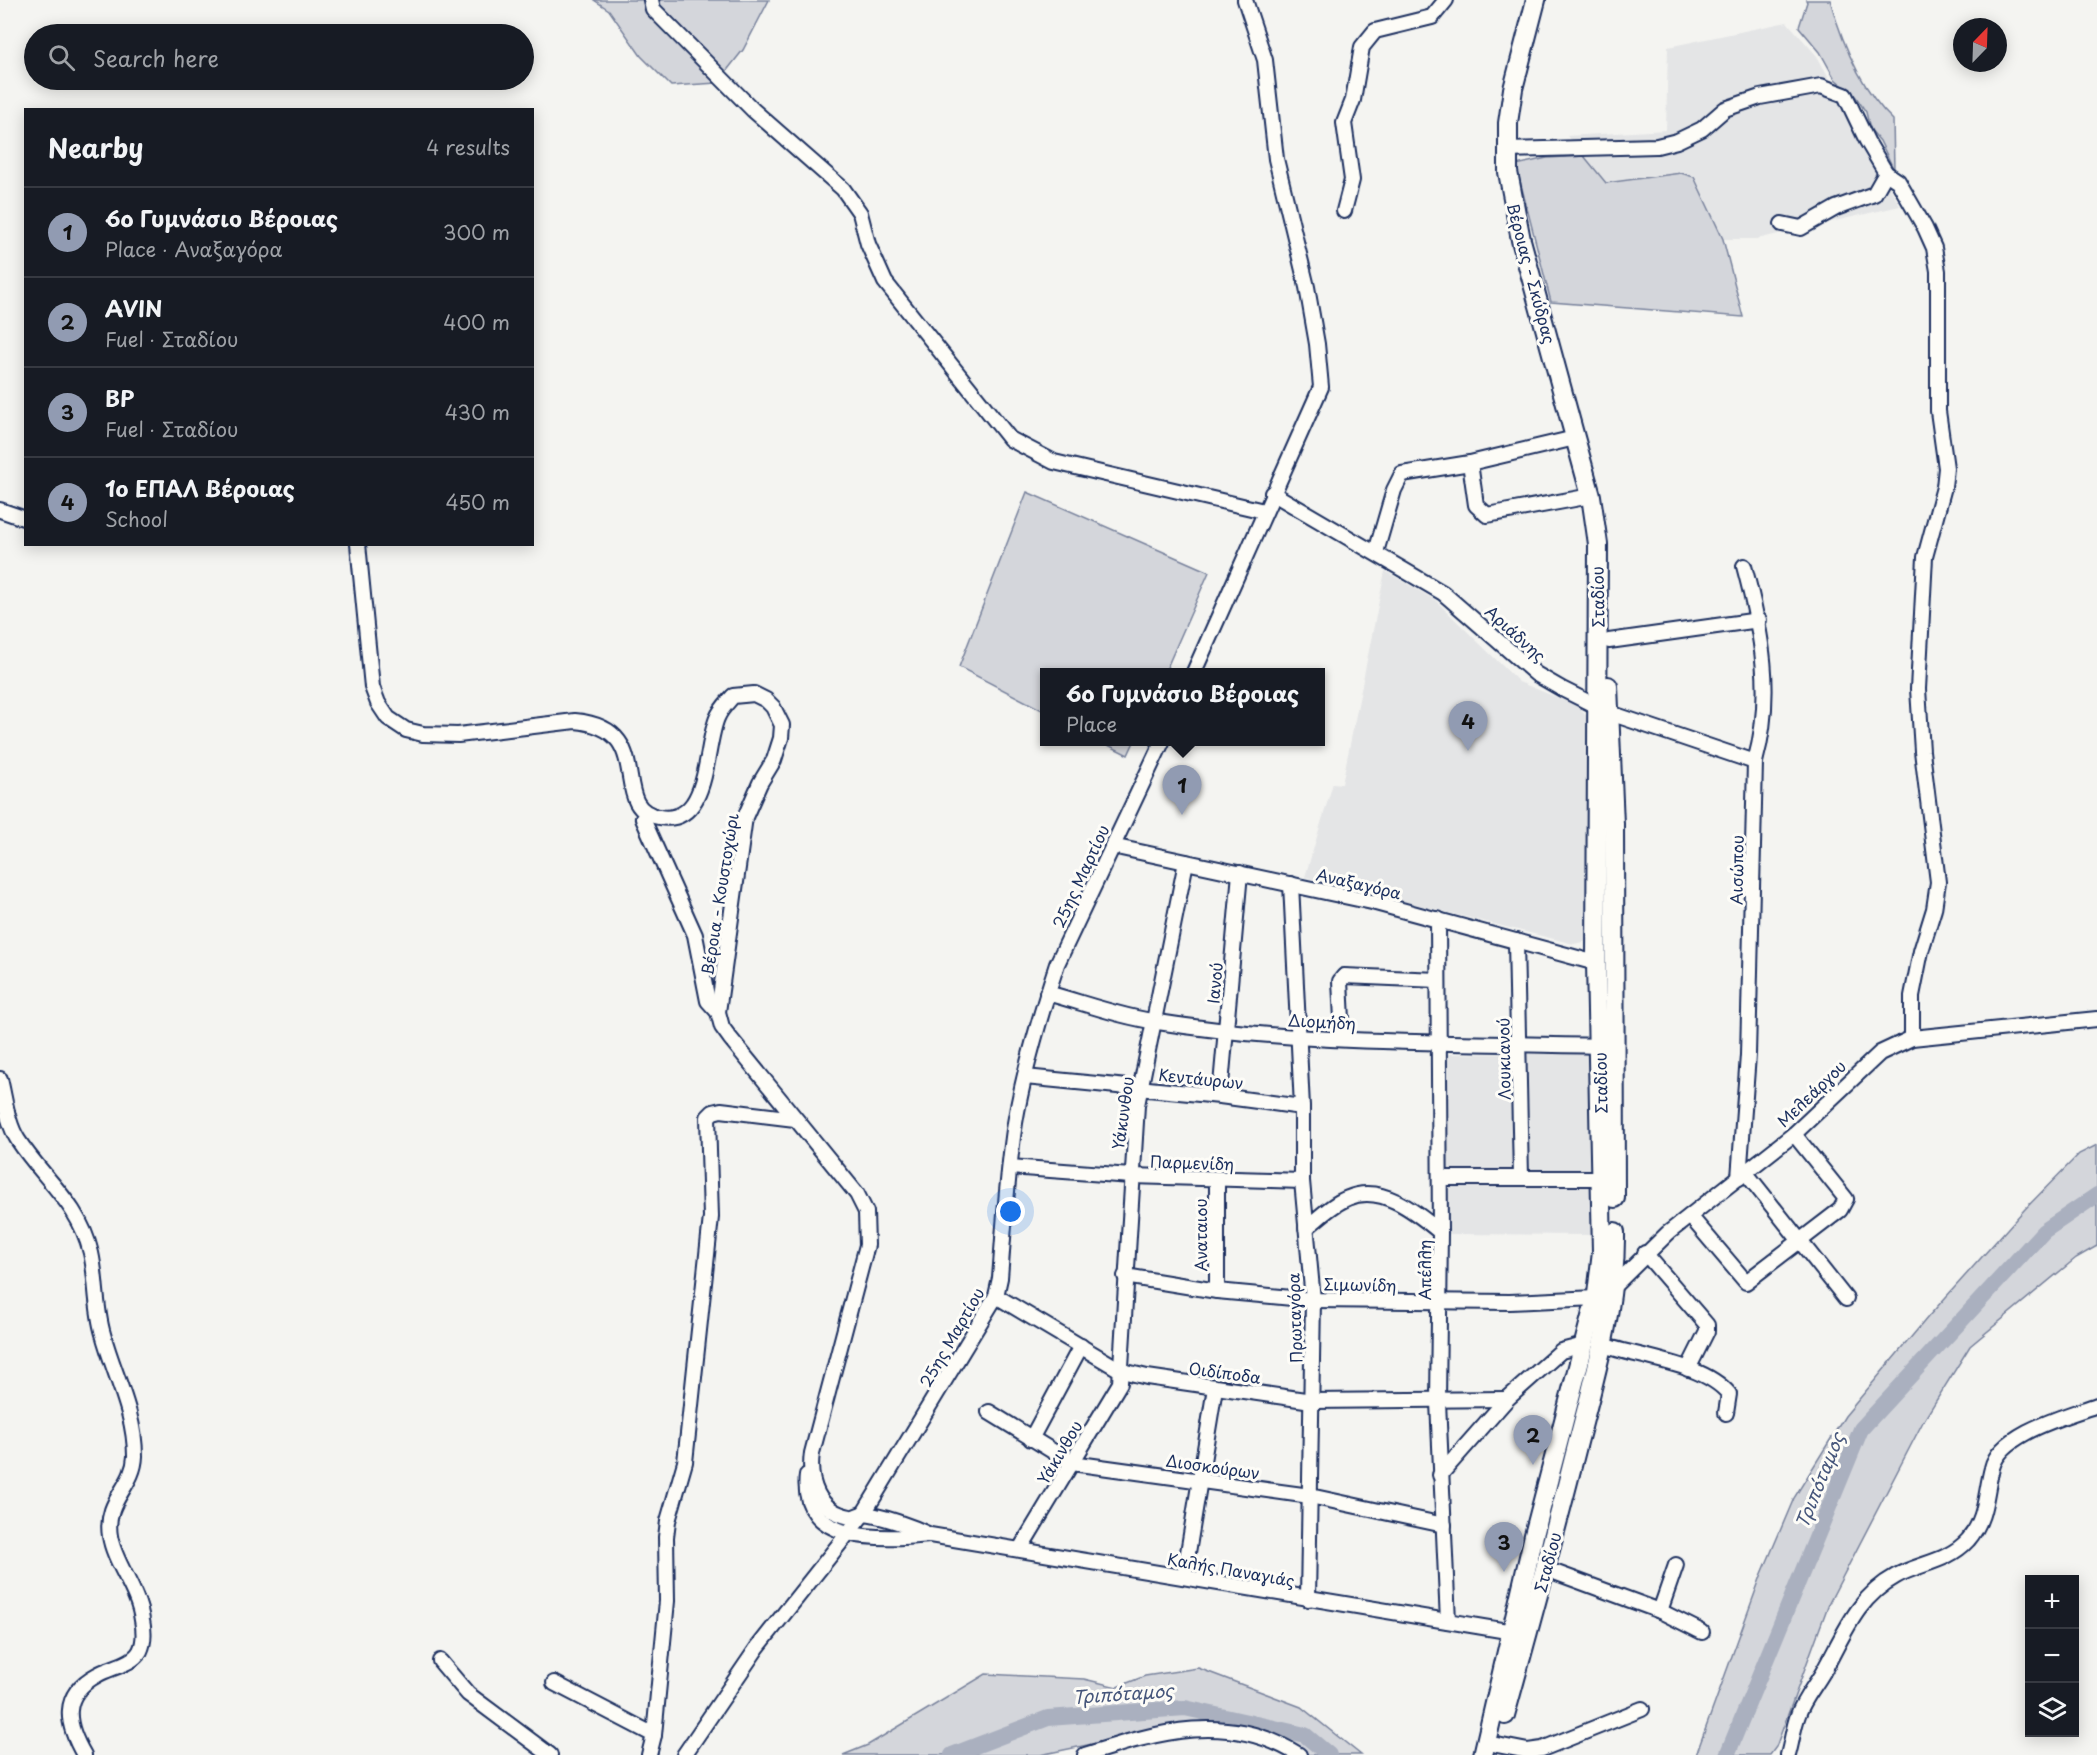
<!DOCTYPE html>
<html lang="en">
<head>
<meta charset="utf-8">
<style>
	body { margin:0; font-family:"Playpen Sans",sans-serif; background:#20242c; color:#f1f3f6 }
	.controls { position:absolute; right:18px; bottom:18px; display:grid; overflow:hidden; border-radius:0px; box-shadow:0 3px 15px #0003 }
	.controls button { width:54px; height:54px; display:grid; place-items:center; padding:0; border:0; border-bottom:2px solid #363941; background:#171b24; color:#f1f3f6; font:30px sans-serif }
	.compass { position:absolute; left:1953px; top:18px; width:54px; height:54px; border-radius:50%; background:#171b24; box-shadow:0 3px 15px #0003; rotate:23deg }
	.you { position:absolute; left:1011px; top:1212px; width:21px; height:21px; margin:-15px; border:4px solid #fff; border-radius:50%; background:#1a73e8; box-shadow:0 0 0 9px #1a73e833 }
	.badge { display:grid; place-items:center; width:39px; height:39px; border-radius:50%; background:#919bb2; color:#111; font-size:20px; font-weight:700 }
	.pin { position:absolute; translate:-50% -50px; filter:drop-shadow(0 2px 3px #0008) }
	.pin::after { content:''; position:absolute; top:32px; width:21px; height:18px; background:inherit; clip-path:polygon(0 0,100% 0,50% 100%) }
	.popup { position:absolute; left:1040px; top:668px; width:285px; height:78px; box-sizing:border-box; display:grid; place-content:center; border-radius:0px; background:#171b24; filter:drop-shadow(0 2px 4px #0005); font-size:20px; white-space:nowrap; color:#9ea1a6 }
	.popup b { font-size:22px; color:#f1f3f6 }
	.popup::after { content:''; position:absolute; left:50%; top:100%; margin-left:-12px; border:12px solid transparent; border-top-color:#171b24 }
	.list { margin:0; padding:0; list-style:none }
	h2 { display:flex; justify-content:space-between; align-items:center; height:78px; margin:0; padding:0 24px; font-size:26px }
	h2 small { font-size:20px; font-weight:400; color:#9ea1a6 }
	.list li { display:grid; grid-template-columns:39px 1fr auto; gap:18px; align-items:center; box-sizing:border-box; height:90px; padding:0 24px; border-top:2px solid #363941 }
	.list b { display:block; font-size:22px; white-space:nowrap }
	.list p { margin:0; font-size:20px; white-space:nowrap; color:#9ea1a6 }
	.list em { font-size:20px; font-style:normal; color:#9ea1a6 }
	.icon { flex:none; width:33px; height:33px; fill:none; stroke:currentColor; stroke-width:2; stroke-linecap:round; stroke-linejoin:round }
	.map { position:relative; flex:none; width:2097px; height:1755px; overflow:hidden }
	.search { position:absolute; background:#171b24; box-shadow:0 3px 15px #0003; left:24px; top:24px; width:510px; height:66px; display:flex; align-items:center; gap:15px; box-sizing:border-box; padding:0 21px; border-radius:33px; color:#9ea1a6; font-size:22px }
	.panel { position:absolute; background:#171b24; box-shadow:0 3px 15px #0003; left:24px; top:108px; width:510px; height:438px; border-radius:0px }
	.map>svg:first-child { display:block }
	.built { fill:#e4e5e6 }
	.green { fill:#d4d6db; stroke:#78829c; stroke-width:1.5 }
	.lines { fill:none; stroke-linecap:round; stroke-linejoin:round }
	.river { stroke:#aab0bf; stroke-width:16 }
	.minor-casing { stroke:#1b2f5e; stroke-width:18 }
	.major-casing { stroke:#1b2f5e; stroke-width:22 }
	.minor { stroke:#fdfcf7; stroke-width:14 }
	.major { stroke:#fdfcf7; stroke-width:18 }
	.labels { text-anchor:middle; dominant-baseline:central; stroke-width:6; stroke-linejoin:round; paint-order:stroke }
	.street-label { font-size:16px; fill:#1b2f5e; stroke:#fdfcf7 }
	.water-label { font-size:18px; font-style:italic; fill:#46567b; stroke:#fdfcf7 }
</style>
</head>
<body>
<div class="map">
<svg width="2097" height="1755" viewBox="0 0 2097 1755">
	<rect width="100%" height="100%" fill="#f4f4f1"/>
	<filter id="ink" filterUnits="userSpaceOnUse"><feTurbulence type="fractalNoise" baseFrequency=".0167" numOctaves="2"/><feDisplacementMap in="SourceGraphic" scale="12" xChannelSelector="R" yChannelSelector="G"/><feConvolveMatrix kernelMatrix="1 2 1 2 8 2 1 2 1" color-interpolation-filters="sRGB"/></filter>
	<g filter="url(#ink)">
		<g class="built">
			<polygon points="1787,22 1817,56 1900,206 1757,239 1723,239 1694,177 1681,173 1606,183 1567,136 1666,130 1668,47"/>
			<polygon points="1385,571 1435,600 1519,682 1578,706 1588,718 1587,941 1574,944 1305,877 1333,783 1342,784"/>
			<polygon points="1446,1054 1591,1054 1592,1235 1446,1234"/>
		</g>
		<g class="green">
			<polygon points="594,0 769,0 743,50 717,83 671,86 641,56 609,10"/>
			<path d="M1806 0H1830C1842 42 1861 90 1893 120L1894 170 1880 141 1870 129 1866 112 1856 97 1835 79 1820 52 1799 27 1807 2Z"/>
			<polygon points="1584,156 1606,183 1681,173 1694,177 1723,239 1743,317 1551,302 1516,165 1547,158"/>
			<polygon points="1027,492 1209,572 1165,672 1044,672 1044,711 959,667"/>
			<polygon points="1102,742 1134,742 1128,755"/>
			<polygon points="2097,1145 2097,1246 2076,1258 1970,1346 1924,1420 1829,1603 1776,1747 1770,1755 1696,1755 1761,1576 1794,1498 1845,1416 1928,1317 2025,1209 2079,1154"/>
			<polygon points="1198,1668 1301,1707 1361,1755 1297,1755 1263,1737 1182,1725 1040,1755 843,1755 868,1745 986,1674 1084,1679 1117,1687 1145,1676"/>
		</g>
		<g class="lines">
			<g class="river">
				<polyline points="952,1755 1048,1718 1185,1708 1305,1735 1329,1755"/>
				<polyline points="1727,1755 1861,1429 2044,1231 2097,1195"/>
			</g>
			<defs>
				<g id="minor">
					<polyline points="651,0 653,9 753,110 843,189 860,213 868,244 885,282 1010,439 1054,462 1264,511"/>
					<polyline points="1507,150 1657,146 1677,141 1702,129 1725,109 1760,97 1821,86 1845,95 1867,141 1886,173 1898,181 1925,228 1934,248 1938,271 1938,411 1946,468 1944,487 1925,557 1918,689 1922,751 1938,882 1934,909 1921,951 1912,996 1912,1038"/>
					<polyline points="1344,211 1352,180 1344,123 1353,100 1362,47 1375,31 1432,17 1446,0"/>
					<polyline points="1782,224 1801,228 1836,208 1874,194 1886,173"/>
					<polyline points="1470,463 1476,505 1487,515 1591,496"/>
					<polyline points="1272,493 1443,593 1536,674 1562,689 1610,713 1755,762"/>
					<polyline points="0,510 26,519"/>
					<path d="M358 544 372 687 378 703 388 718 406 730 423 734 458 735 575 721C659 729 606 808 659 817 710 826 704 749 717 718 720 710 727 703 733 696L754 694 766 700 773 707 782 725 781 738 774 760 760 783 745 817 718 1012 722 1027 730 1038 857 1194 866 1212 867 1245 812 1453C808 1482 818 1511 850 1517 855 1518 858 1514 863 1514 881 1515 913 1527 930 1535L1519 1633"/>
					<polyline points="1376,552 1394,490 1402,474 1470,463 1575,438"/>
					<polyline points="1609,641 1759,620"/>
					<polyline points="1194,672 1321,387 1317,344 1307,287 1276,159 1265,60 1245,0"/>
					<polyline points="649,814 643,819 695,935 708,1001 718,1012"/>
					<polyline points="1112,846 1372,902 1596,963"/>
					<polyline points="1291,884 1302,1107 1302,1181 1313,1300 1308,1599"/>
					<polyline points="1438,919 1440,1232 1438,1402 1448,1621"/>
					<polyline points="1516,941 1521,1177"/>
					<path d="M1047 993C1084 1003 1121 1017 1158 1022 1303 1045 1452 1042 1599 1046"/>
					<polyline points="1343,1039 1340,981 1344,976 1438,980"/>
					<polyline points="1025,1077 1220,1096 1302,1107"/>
					<path d="M0 1079C5 1099 7 1123 18 1140 44 1180 79 1203 91 1253 97 1279 95 1307 103 1334 114 1375 135 1412 135 1456 134 1487 104 1500 110 1536 114 1563 138 1589 142 1620 144 1630 145 1641 140 1651 132 1665 110 1667 97 1675 60 1695 66 1724 84 1755"/>
					<polyline points="1220,1096 1240,873"/>
					<polyline points="1010,1167 1131,1176 1302,1181"/>
					<polyline points="1746,1173 1846,1299"/>
					<polyline points="1440,1178 1602,1178"/>
					<path d="M1739 1178 1748 1055 1755 762C1774 694 1762 633 1744 566"/>
					<polyline points="1217,1180 1217,1291"/>
					<polyline points="1690,1216 1746,1282 1840,1210 1846,1199 1794,1134"/>
					<path d="M1306 1228C1319 1218 1332 1204 1348 1198 1381 1183 1417 1213 1440 1232"/>
					<polyline points="1645,1253 1707,1325 1707,1331 1688,1369"/>
					<polyline points="1125,1276 1217,1291 1313,1300 1510,1302 1596,1298 1613,1287 1668,1233 1794,1134 1880,1053 1912,1038 2097,1019"/>
					<polyline points="996,1296 1122,1371 1147,1377 1312,1401 1507,1399"/>
					<path d="M1603 1345C1639 1358 1704 1363 1729 1394L1726 1413"/>
					<polyline points="989,1412 1072,1463 1310,1496 1444,1525"/>
					<polyline points="1031,1439 1081,1346"/>
					<path d="M807 1475C799 1544 882 1540 929 1535"/>
					<polyline points="1440,1475 1507,1399 1561,1351 1584,1345"/>
					<polyline points="1020,1549 1120,1383 1137,1105 1186,862"/>
					<polyline points="1546,1569 1660,1611 1702,1632"/>
					<polyline points="1184,1577 1215,1388"/>
					<polyline points="1660,1611 1676,1565"/>
					<polyline points="440,1661 468,1694 550,1755"/>
					<polyline points="554,1683 654,1735"/>
					<polyline points="1497,1745 1528,1751 1542,1749 1642,1709"/>
					<polyline points="649,1755 654,1735 667,1601 666,1537 668,1521 685,1462 711,1217 708,1117 713,1112 721,1110 795,1119"/>
					<path d="M684 1755 757 1648 864 1513 996 1296 1000 1278C1004 1227 1007 1175 1015 1123 1024 1069 1040 1016 1057 964L1162 742"/>
					<path d="M1085 1755C1157 1732 1229 1710 1299 1755"/>
					<path d="M1788 1755C1792 1742 1793 1728 1798 1715 1803 1700 1815 1686 1823 1672 1844 1635 1856 1598 1896 1576 1920 1563 1948 1562 1968 1540 1987 1518 1985 1494 1992 1468 2000 1433 2067 1416 2097 1405"/>
				</g>
				<g id="major">
					<polyline points="1608,686 1614,824 1615,1198"/>
					<path d="M1505 1715C1530 1625 1555 1534 1578 1442 1596 1373 1616 1304 1615 1232"/>
					<polyline points="1483,1755 1534,1535 1597,1294 1602,1252 1596,963 1598,544 1591,496 1521,240 1508,172 1508,123 1513,89 1536,0"/>
				</g>
			</defs>
			<use href="#minor" class="minor-casing"/>
			<use href="#major" class="major-casing"/>
			<use href="#minor" class="minor"/>
			<use href="#major" class="major"/>
		</g>
	</g>
	<g class="labels">
		<g class="street-label">
			<text transform="translate(1532 273) rotate(75)">Βέροιας - Σκύδρας</text>
			<text transform="translate(1597 597) rotate(-91)">Σταδίου</text>
			<text transform="translate(1516 633) rotate(42)">Αριάδνης</text>
			<text transform="translate(1736 870) rotate(-89)">Αισώπου</text>
			<text transform="translate(1080 876) rotate(-65)">25ης Μαρτίου</text>
			<text transform="translate(1359 883) rotate(13)">Αναξαγόρα</text>
			<text transform="translate(719 894) rotate(-81)">Βέροια - Κουστοχώρι</text>
			<text transform="translate(1214 983) rotate(-85)">Ιανού</text>
			<text transform="translate(1322 1021) rotate(3)">Διομήδη</text>
			<text transform="translate(1503 1059) rotate(-91)">Λουκιανού</text>
			<text transform="translate(1201 1078) rotate(6)">Κεντάυρων</text>
			<text transform="translate(1600 1083) rotate(-91)">Σταδίου</text>
			<text transform="translate(1811 1093) rotate(-44)">Μελεάργου</text>
			<text transform="translate(1122 1113) rotate(-82)">Υάκυνθου</text>
			<text transform="translate(1192 1162) rotate(2)">Παρμενίδη</text>
			<text transform="translate(1200 1235) rotate(-90)">Αναταιου</text>
			<text transform="translate(1424 1270) rotate(-90)">Απέλλη</text>
			<text transform="translate(1360 1284) rotate(1)">Σιμωνίδη</text>
			<text transform="translate(1294 1318) rotate(-92)">Πρωταγόρα</text>
			<text transform="translate(951 1337) rotate(-60)">25ης Μαρτίου</text>
			<text transform="translate(1225 1372) rotate(8)">Οιδίποδα</text>
			<text transform="translate(1059 1452) rotate(-59)">Υάκινθου</text>
			<text transform="translate(1213 1466) rotate(8)">Διοσκούρων</text>
			<text transform="translate(1547 1562) rotate(-75)">Σταδίου</text>
			<text transform="translate(1231 1569) rotate(10)">Καλής Παναγιάς</text>
		</g>
		<g class="water-label">
			<text transform="translate(1819 1480) rotate(-68)">Τριπόταμος</text>
			<text transform="translate(1123 1693) rotate(-4)">Τριπόταμος</text>
		</g>
	</g>
</svg>
<div class="controls">
<button>+</button>
<button>−</button>
<button><svg class="icon" aria-label="layers" viewBox="0 0 24 24"><path d="M12 4l9 5-9 5-9-5zM3 14l9 5 9-5"/></svg></button>
</div>
<svg class="compass" viewBox="-18 -18 36 36"><path d="M0-13l5 13h-10z" fill="#e53935"/><path d="M0 13l5-13h-10z" fill="#9ea1a6"/></svg>
<div class="you"></div>
<div class="pin badge" style="left:1182px;top:815px">1</div>
<div class="popup"><b>6ο Γυμνάσιο Βέροιας</b>Place</div>
<div class="pin badge" style="left:1533px;top:1465px">2</div>
<div class="pin badge" style="left:1504px;top:1572px">3</div>
<div class="pin badge" style="left:1468px;top:751px">4</div>
<div class="search"><svg class="icon" aria-label="search" viewBox="0 0 24 24"><circle cx="10" cy="10" r="6"/><path d="M15 15l6 6"/></svg>Search here</div>
<section class="panel">
<h2>Nearby<small>4 results</small></h2>
<ul class="list">
<li><span class="badge">1</span><div><b>6ο Γυμνάσιο Βέροιας</b><p>Place · Αναξαγόρα</p></div><em>300 m</em></li>
<li><span class="badge">2</span><div><b>AVIN</b><p>Fuel · Σταδίου</p></div><em>400 m</em></li>
<li><span class="badge">3</span><div><b>BP</b><p>Fuel · Σταδίου</p></div><em>430 m</em></li>
<li><span class="badge">4</span><div><b>1ο ΕΠΑΛ Βέροιας</b><p>School</p></div><em>450 m</em></li>
</ul>
</section>
</div>
</body>
</html>
